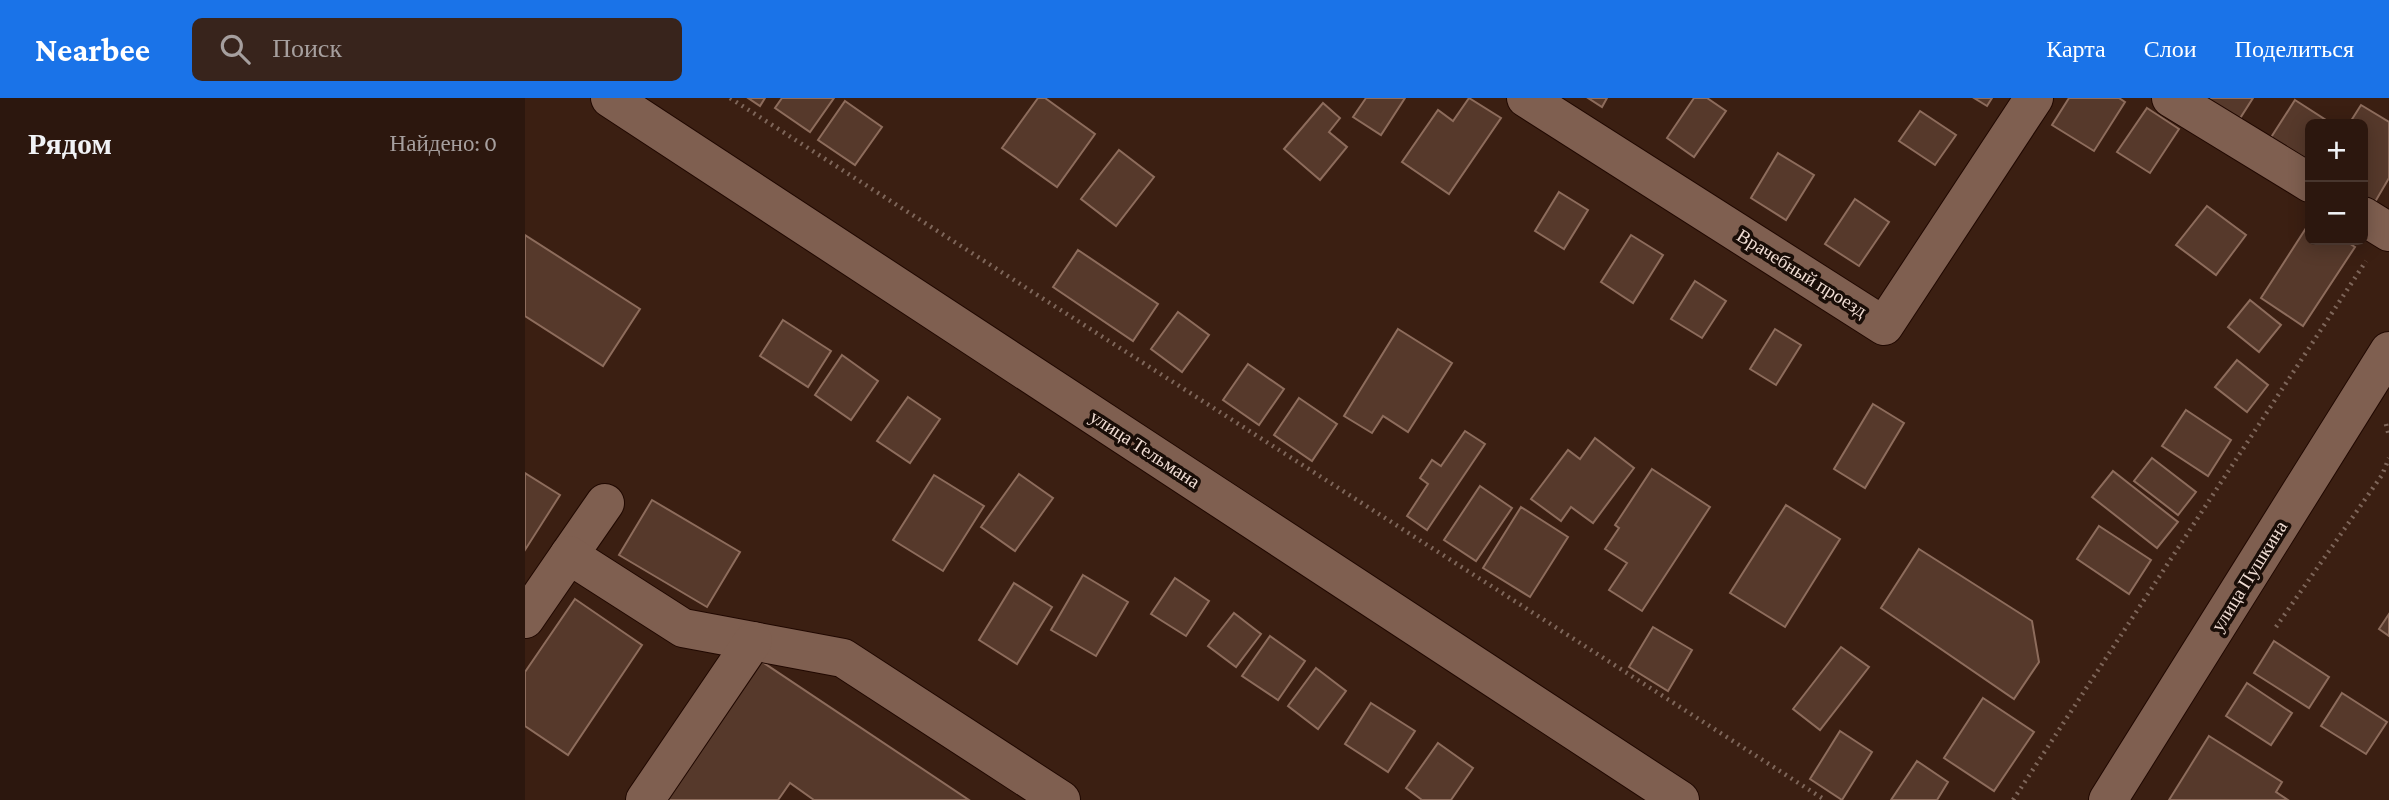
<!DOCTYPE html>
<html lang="ru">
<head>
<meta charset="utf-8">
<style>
	body { margin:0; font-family:"Crimson Pro",serif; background:#38241c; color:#f1f3f6 }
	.controls { position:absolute; right:21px; top:21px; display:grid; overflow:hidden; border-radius:10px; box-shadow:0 4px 18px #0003 }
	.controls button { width:63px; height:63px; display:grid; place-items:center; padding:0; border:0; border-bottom:2px solid #48362e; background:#2c170e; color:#f1f3f6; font:35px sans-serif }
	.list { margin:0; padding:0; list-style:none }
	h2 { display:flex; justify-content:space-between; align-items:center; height:91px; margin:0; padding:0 28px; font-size:30px }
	h2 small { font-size:23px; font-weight:400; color:#a69f9e }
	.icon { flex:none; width:38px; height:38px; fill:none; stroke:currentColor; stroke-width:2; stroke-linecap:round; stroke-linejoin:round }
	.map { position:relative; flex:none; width:1864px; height:702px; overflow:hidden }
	header { display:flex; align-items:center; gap:42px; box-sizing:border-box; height:98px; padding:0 35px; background:#1a73e8; color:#fff }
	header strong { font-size:33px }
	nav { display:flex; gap:38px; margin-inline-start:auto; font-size:24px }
	.search { width:490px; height:63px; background:#38241c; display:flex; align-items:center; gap:18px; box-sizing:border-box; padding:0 24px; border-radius:10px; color:#a69f9e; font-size:26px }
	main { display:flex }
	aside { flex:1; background:#2c170e }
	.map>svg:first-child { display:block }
	.building { fill:#56392b; stroke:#8d6c5c; stroke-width:2 }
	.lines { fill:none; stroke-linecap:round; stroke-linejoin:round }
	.minor-casing { stroke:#200800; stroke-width:40 }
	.path { stroke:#7e665a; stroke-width:4.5; stroke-dasharray:2 5; stroke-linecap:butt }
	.minor { stroke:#7f5f50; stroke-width:38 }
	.labels { text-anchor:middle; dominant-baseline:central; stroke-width:7; stroke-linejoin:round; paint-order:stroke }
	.street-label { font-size:19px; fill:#f0ddd4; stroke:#190d07 }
</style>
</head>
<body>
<header>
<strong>Nearbee</strong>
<div class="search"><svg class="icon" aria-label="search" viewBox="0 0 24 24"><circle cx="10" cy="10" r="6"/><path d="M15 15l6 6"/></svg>Поиск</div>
<nav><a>Карта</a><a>Слои</a><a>Поделиться</a></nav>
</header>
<main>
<aside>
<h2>Рядом<small>Найдено: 0</small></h2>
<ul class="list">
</ul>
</aside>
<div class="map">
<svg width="1864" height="702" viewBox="0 0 1864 702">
	<rect width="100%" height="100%" fill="#3b1f12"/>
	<g class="building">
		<polygon points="223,0 240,0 235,8"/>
		<polygon points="257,0 309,0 285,34 250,10"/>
		<polygon points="513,0 520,0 570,36 532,89 477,50"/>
		<polygon points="841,0 880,0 856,37 828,19"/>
		<polygon points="944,0 976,20 924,96 877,64 913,12 928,23"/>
		<polygon points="1063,0 1082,0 1077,9"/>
		<polygon points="1169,0 1182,0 1201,13 1169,59 1142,40"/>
		<polygon points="1449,0 1467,0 1462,8"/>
		<polygon points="1544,0 1594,0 1600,4 1569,53 1527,27"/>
		<polygon points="1674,0 1728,0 1712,25"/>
		<polygon points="1770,2 1804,24 1802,26 1785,26 1785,53 1779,63 1745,41"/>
		<polygon points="320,3 357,29 330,67 293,42"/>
		<polygon points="798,5 815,20 804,34 822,49 795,82 759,51"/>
		<polygon points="1836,7 1864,24 1864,80 1850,104 1838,97 1838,26 1824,26"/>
		<polygon points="1622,10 1654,31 1625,75 1592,54"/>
		<polygon points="1395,13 1431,37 1410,67 1374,43"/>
		<polygon points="594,52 629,79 591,128 556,101"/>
		<polygon points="1253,55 1289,77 1261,122 1226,100"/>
		<polygon points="1034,94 1063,112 1039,151 1010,133"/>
		<polygon points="1330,101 1364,124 1334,168 1300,146"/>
		<polygon points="1682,108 1721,137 1691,177 1651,147"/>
		<polygon points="1785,124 1785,142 1819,142 1830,149 1778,228 1736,200"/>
		<polygon points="0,137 115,211 78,268 0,218"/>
		<polygon points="1106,137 1138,157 1108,205 1076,184"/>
		<polygon points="553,152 633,206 608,243 528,189"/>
		<polygon points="1170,183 1201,203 1177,240 1146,221"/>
		<polygon points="1725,202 1756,227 1734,254 1703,229"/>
		<polygon points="653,214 684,237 657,274 626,251"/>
		<polygon points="258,222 306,253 283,289 235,258"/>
		<polygon points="873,231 927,265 883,334 858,318 847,335 819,318"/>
		<polygon points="1250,231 1276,247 1251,287 1225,271"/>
		<polygon points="317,257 353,283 326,322 290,297"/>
		<polygon points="1712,262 1743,287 1722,314 1690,289"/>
		<polygon points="723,266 759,291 734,327 698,302"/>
		<polygon points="383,299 415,321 385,365 352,343"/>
		<polygon points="774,300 812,326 787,363 749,337"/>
		<polygon points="1348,306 1379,325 1340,390 1309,371"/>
		<polygon points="1661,312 1706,342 1683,378 1637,348"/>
		<polygon points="940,333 960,346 902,432 882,418 903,386 895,380 907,362 916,368"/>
		<polygon points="1070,340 1109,370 1068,425 1046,409 1036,423 1006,401 1043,352 1055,361"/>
		<polygon points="1627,360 1671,394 1653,417 1609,383"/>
		<polygon points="1127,371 1185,409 1117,513 1084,492 1102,465 1080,451 1094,430 1090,427"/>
		<polygon points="1588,373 1653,424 1632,450 1567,399"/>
		<polygon points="0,375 35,397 0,452"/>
		<polygon points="494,376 528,400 490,453 456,429"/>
		<polygon points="409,377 459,408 418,473 368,442"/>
		<polygon points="955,388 987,410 951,463 919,442"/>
		<polygon points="127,402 215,454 182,509 94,457"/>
		<polygon points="1261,407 1315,441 1260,529 1205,495"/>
		<polygon points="996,409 1043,439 1005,499 958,470"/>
		<polygon points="1574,428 1626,462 1604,496 1552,461"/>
		<polygon points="1394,451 1507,523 1514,564 1489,601 1356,510"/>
		<polygon points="558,477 603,504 571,558 526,532"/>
		<polygon points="650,480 684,503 661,538 626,516"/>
		<polygon points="489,485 527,509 492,566 454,542"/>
		<polygon points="50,501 117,547 43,657 0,628 0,574"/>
		<polygon points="709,515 736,536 711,569 683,548"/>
		<polygon points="1864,516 1864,538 1854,531"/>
		<polygon points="1128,529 1167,552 1143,593 1104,569"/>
		<polygon points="745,538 780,563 753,602 717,578"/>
		<polygon points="1749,543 1804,579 1784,610 1729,575"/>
		<polygon points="1316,549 1344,569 1295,632 1268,611"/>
		<polygon points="233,561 444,702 289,702 265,685 253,702 139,702"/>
		<polygon points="791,570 821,593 793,631 763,608"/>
		<polygon points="1722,585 1767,615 1746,647 1701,618"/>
		<polygon points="1817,595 1862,624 1841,656 1796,628"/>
		<polygon points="1458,600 1509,634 1469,693 1419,660"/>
		<polygon points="846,605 890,633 863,674 820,646"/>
		<polygon points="1315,633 1347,654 1317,702 1285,681"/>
		<polygon points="1684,638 1757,684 1751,694 1763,702 1644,702"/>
		<polygon points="913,645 948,670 926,702 897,702 881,690"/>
		<polygon points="1392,663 1423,684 1412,702 1366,702"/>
	</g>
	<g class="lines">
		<defs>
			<g id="minor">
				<polyline points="85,0 1155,702"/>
				<polyline points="1001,0 1359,228 1509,0"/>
				<polyline points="1646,0 1785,85"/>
				<polyline points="1838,118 1864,134"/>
				<polyline points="44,457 80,405"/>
				<polyline points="0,521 44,457 158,530 318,560 536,702"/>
				<polyline points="120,702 228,543"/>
				<polyline points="1583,702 1864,253"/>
			</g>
		</defs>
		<use href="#minor" class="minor-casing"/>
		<g class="path">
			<polyline points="205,0 1300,702"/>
			<polyline points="1861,326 1864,338"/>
			<polyline points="1751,529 1857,377 1864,360"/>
			<polyline points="1488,702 1841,163"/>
		</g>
		<use href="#minor" class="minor"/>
	</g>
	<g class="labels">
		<g class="street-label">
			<text transform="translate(1277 175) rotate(32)">Врачебный проезд</text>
			<text transform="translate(620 351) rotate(33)">улица Тельмана</text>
			<text transform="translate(1724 478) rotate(-58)">улица Пушкина</text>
		</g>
	</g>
</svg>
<div class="controls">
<button>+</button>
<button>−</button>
</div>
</div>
</main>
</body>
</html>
